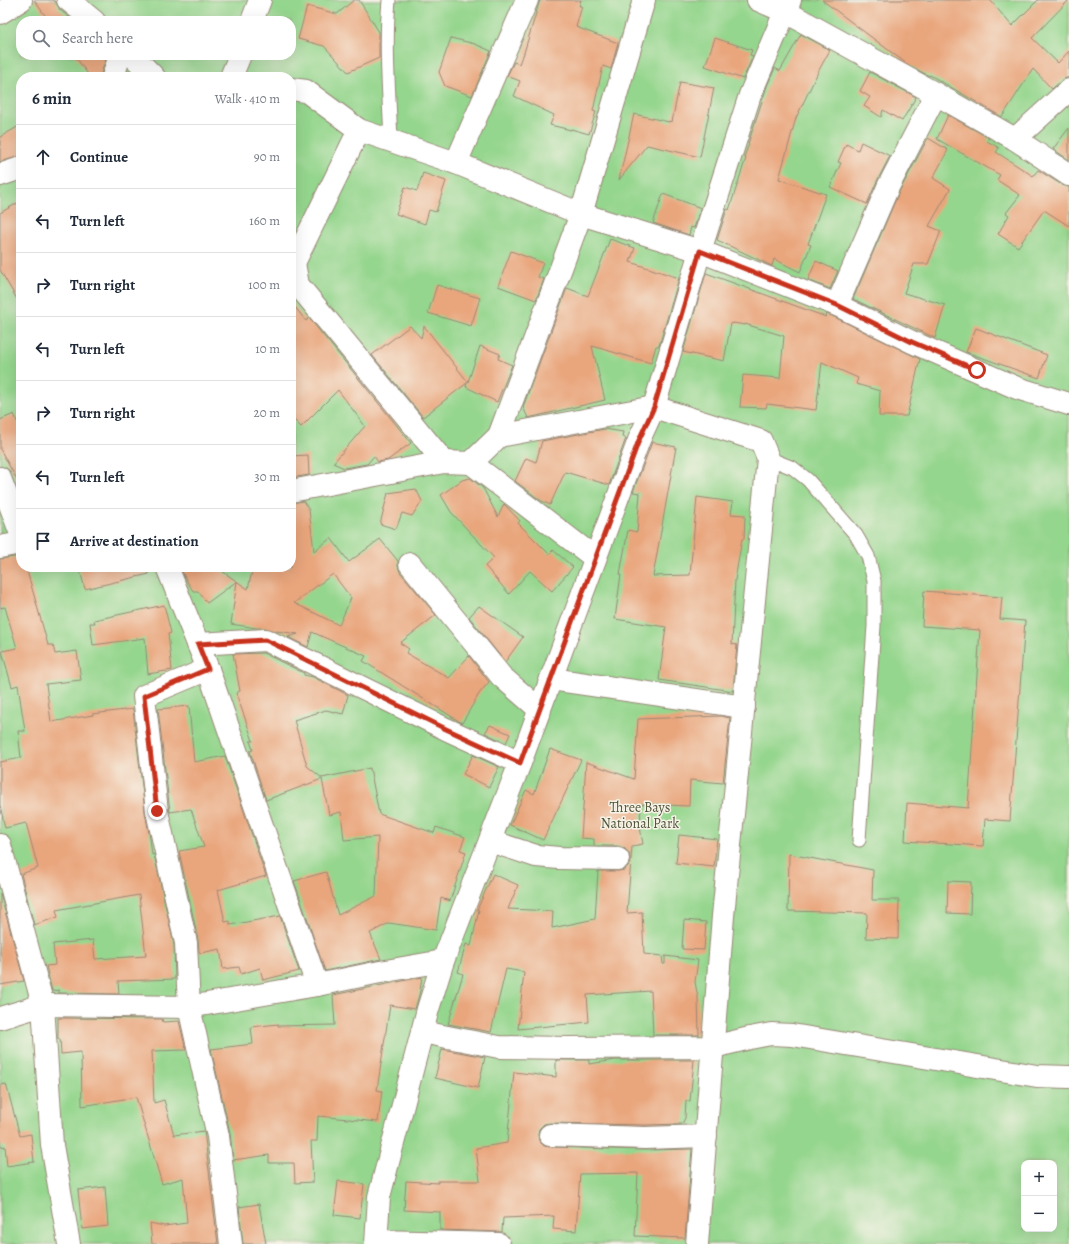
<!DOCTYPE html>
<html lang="en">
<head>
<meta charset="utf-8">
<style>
	body { margin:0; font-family:Alegreya,serif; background:#f6f6f7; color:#1f2937 }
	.controls { position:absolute; right:12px; bottom:12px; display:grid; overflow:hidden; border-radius:8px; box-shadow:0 4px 16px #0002 }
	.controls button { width:36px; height:36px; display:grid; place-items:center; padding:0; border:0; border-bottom:1px solid #e0e1e3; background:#fff; color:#1f2937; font:20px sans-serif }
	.stop { position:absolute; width:12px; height:12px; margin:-9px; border:3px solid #c8321e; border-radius:50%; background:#fff }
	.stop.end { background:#c8321e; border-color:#fff; box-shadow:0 1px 4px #0008 }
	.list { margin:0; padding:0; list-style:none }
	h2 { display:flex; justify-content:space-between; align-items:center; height:52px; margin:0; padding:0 16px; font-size:17px }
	h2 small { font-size:13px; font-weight:400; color:#747a83 }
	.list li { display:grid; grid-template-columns:26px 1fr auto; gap:12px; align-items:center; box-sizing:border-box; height:64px; padding:0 16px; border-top:1px solid #e0e1e3 }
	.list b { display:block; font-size:15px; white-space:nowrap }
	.list em { font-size:13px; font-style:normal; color:#747a83 }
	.icon { flex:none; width:22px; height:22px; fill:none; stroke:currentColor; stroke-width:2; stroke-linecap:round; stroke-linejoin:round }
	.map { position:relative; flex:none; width:1069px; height:1244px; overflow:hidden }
	.search { position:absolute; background:#fff; box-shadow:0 4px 16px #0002; left:16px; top:16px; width:280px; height:44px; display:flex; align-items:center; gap:10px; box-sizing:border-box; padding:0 14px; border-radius:16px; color:#747a83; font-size:15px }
	.panel { position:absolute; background:#fff; box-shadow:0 4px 16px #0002; left:16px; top:72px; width:280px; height:500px; border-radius:16px }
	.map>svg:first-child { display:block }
	.green { fill:#94d68d; stroke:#688056; fill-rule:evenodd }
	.building { fill:#e9a57c; fill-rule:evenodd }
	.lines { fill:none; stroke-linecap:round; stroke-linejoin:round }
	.lane-casing { stroke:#988876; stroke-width:15 }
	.street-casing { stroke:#988876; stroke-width:24 }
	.lane { stroke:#fff; stroke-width:13 }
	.street { stroke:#fff; stroke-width:22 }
	.route { stroke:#c8321e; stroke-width:5 }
	.labels { text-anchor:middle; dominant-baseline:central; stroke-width:3; stroke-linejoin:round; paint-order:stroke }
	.park-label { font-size:14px; fill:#51553a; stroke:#f7f3e8 }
</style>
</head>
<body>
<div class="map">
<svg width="1069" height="1244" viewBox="0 0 1069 1244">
	<rect width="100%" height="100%" fill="#f7f3e8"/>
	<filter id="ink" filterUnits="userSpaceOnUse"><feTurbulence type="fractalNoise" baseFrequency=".025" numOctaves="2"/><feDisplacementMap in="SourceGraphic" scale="8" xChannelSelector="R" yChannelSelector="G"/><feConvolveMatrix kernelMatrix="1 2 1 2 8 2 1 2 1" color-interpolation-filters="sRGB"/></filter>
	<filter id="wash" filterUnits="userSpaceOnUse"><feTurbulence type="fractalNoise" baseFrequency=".012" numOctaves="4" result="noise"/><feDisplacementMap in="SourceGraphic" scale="16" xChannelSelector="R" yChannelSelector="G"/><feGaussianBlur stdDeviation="0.9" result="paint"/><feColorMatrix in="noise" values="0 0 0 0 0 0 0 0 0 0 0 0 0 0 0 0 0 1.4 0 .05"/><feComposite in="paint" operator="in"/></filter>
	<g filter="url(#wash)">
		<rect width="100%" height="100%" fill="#f5e5cf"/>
		<path class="green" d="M0 0H1069V1244H0ZM21 21H291V55H21ZM21 77H291V567H21ZM1024 1163H1054V1229H1024Z"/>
		<g id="blocks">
			<g class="building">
				<polygon points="34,0 53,0 56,2 60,10 74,21 49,21"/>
				<polygon points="354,0 359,0 379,32 379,58 348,72 324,46 298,39 307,6 337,14"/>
				<polygon points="540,0 581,0 579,6 582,6 576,27 618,43 611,69 603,66 593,111 596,112 589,134 571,129 571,130 550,125 554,115 514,96 520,81 507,76 514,62 519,64 522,56 523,56"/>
				<polygon points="822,0 990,0 1012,26 1038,0 1069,0 1032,38 1058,63 1069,51 1069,78 1066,78 1061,81 1052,89 1033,69 1002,117 930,75 929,76 907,64"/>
				<polygon points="801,34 830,50 819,70 796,118 779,179 826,194 808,244 811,245 800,272 774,259 772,266 717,240 727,209 729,210 746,158 744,157 749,144 748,144 767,86 775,68 780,71"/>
				<polygon points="451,38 475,44 491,51 472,96 445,86 439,72"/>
				<polygon points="715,38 752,50 750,55 753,56 743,79 705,66"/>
				<polygon points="74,55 102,55 106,59 101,74 97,77 90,77"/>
				<polygon points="870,72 916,97 902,121 883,110 881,117 864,106 870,97 860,91"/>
				<polygon points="680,82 714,88 700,157 647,145 619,180 634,114 669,122 669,121 672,122"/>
				<polygon points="948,115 989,138 987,141 999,148 996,152 1033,176 1038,170 1062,185 1069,187 1069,226 1044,210 1018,247 998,234 1009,215 1006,213 1020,195 997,180 1000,175 937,139"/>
				<polygon points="21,125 21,156 0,162 0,137"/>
				<polygon points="1069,128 1069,160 1053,149"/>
				<polygon points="928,138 948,150 933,178 950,189 929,226 941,231 928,264 914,264 904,293 945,305 935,338 853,299 899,192"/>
				<polygon points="861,142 890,156 877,181 867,204 830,187 841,163 838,162 846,144 858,150"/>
				<polygon points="423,173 446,181 436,212 429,210 425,224 396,214 405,187 417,191"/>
				<polygon points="663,194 701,208 694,228 691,227 689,235 653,223"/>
				<polygon points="21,201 21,306 0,270 0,213"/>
				<polygon points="610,239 635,248 630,262 679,278 659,346 656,346 651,363 592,346 605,400 528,418 523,407 567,288 588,296"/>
				<polygon points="511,251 543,263 538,277 544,279 536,300 498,286"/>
				<polygon points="816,261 838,271 830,289 808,280"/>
				<polygon points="706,273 826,317 827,314 832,316 920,359 907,416 879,416 880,391 856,384 858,378 822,362 816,410 767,404 766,408 740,407 743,375 780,378 784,336 745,324 745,325 733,323 733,324 731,323 724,361 683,352"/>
				<polygon points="437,285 480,298 471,326 428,313"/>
				<polygon points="291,302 306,321 309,318 411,443 388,460 378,462 374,456 367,464 344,468 333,463 365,426 338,390 301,427 291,417"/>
				<polygon points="410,326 421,338 424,326 468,382 480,346 500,354 498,359 512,365 497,402 466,387 467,383 423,417 372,355"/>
				<polygon points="976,328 1047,355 1039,378 966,352"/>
				<polygon points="14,414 21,430 21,487 0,449 0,420"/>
				<polygon points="605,429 623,432 622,437 626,438 609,485 565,472 550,505 540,500 515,481 526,458 536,462 542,441"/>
				<polygon points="652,442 676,447 653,576 690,575 697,497 733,502 731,514 745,515 744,539 742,539 735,580 732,644 737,645 733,691 659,680 666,627 615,619 621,574 620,574 628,530 637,532 640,493 633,492"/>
				<polygon points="308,455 309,475 291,478 291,456"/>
				<polygon points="470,478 483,488 498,517 504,504 520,521 518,523 549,554 553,550 573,567 552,591 530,571 509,594 485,566 494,558 451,512 441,495 462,480"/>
				<polygon points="416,489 422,501 412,516 402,513 396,529 380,524 388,493"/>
				<path d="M303 501 309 510 314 551 331 538 349 562 380 539 398 561V566L400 572 436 615 400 643 409 649 406 653 449 678 469 656 489 682 479 694 462 723 363 661 366 656 312 632 308 647 288 637 298 634 276 631 265 628H256L231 624 237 581 207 603 198 591H193L185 578 180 567H216L248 589 253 567H291V503ZM333 574 351 598 339 625 294 603Z"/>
				<polygon points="21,556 21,567 26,567 48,645 53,645 55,654 77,651 81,680 46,684 51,722 93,715 92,714 133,709 145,812 150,839 152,855 154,854 174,945 175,979 118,981 119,994 59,993 59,990 52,991 46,966 55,965 53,944 93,940 95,959 146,956 139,895 56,910 58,917 34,925 21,874 38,868 26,823 5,828 0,805 0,762 21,758 18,731 25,731 18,685 12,687 2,651 17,648 5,607 0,608 0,559"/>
				<polygon points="79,567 149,567 149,574 85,589"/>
				<polygon points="924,591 1002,597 1000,619 1025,621 1010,821 985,819 983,846 905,841 907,803 968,808 980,630 922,626"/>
				<polygon points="164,605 171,633 168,634 172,670 148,674 145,638 93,645 90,623 95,623 94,620"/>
				<polygon points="479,606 523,637 505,662 469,617"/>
				<polygon points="263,653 304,673 304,675 313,677 348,695 343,714 326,710 294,720 307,766 322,778 370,768 379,814 434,833 436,827 465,837 460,850 466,852 450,901 441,898 436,930 389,923 370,933 381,959 325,971 294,881 326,872 338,915 376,896 378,837 344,840 341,812 329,815 322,779 266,800 250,751 253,750 250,741 253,741 236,693 240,691 233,654"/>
				<polygon points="189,706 194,762 225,756 266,876 218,890 225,922 230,921 230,925 280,916 299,971 263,980 260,968 241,974 239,967 223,969 220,949 201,953 199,952 198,940 179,851 204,847 191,809 170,812 158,709"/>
				<polygon points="721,716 730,718 723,783 690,780 689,806 641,804 640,827 643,844 632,846 627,913 642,912 644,954 662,956 663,964 665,964 665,956 698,960 695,982 698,998 699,1035 653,1035 651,991 587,995 589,1022 518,1029 524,972 506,969 491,1032 448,1024 463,974 458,972 466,944 471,946 479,910 477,910 493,874 518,885 508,909 553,911 552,928 595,919 598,871 618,871 624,870 629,865 630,860 629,853 624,848 618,846 594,846 594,839 581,838 586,762 634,779 638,719"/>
				<polygon points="490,725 510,734 506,743 485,733"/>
				<polygon points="550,749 581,760 543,840 510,825 526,790 534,794"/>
				<polygon points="473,755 499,767 489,787 463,774"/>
				<polygon points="679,835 717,839 714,867 676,863"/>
				<polygon points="789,854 873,870 872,900 899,900 898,939 866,938 867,913 788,911"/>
				<polygon points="948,881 971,882 970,914 947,913"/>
				<polygon points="0,893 24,981 0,985"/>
				<polygon points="684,920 706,922 704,950 682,949"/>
				<polygon points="422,977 420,991 415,1009 390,1005 377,1090 382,1091 378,1122 318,1116 317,1141 311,1141 313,1182 295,1183 294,1163 269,1163 269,1155 233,1160 230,1133 211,1049 253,1044 251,1027 278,1024 278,1026 335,1025 333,995"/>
				<polygon points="58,1018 162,1019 163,1022 179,1021 186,1050 152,1051 154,1103 164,1100 174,1135 204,1131 218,1244 152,1244 150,1223 164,1226 187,1223 183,1178 162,1184 136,1097 82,1106 81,1052 61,1054 60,1039 58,1039"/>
				<polygon points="442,1049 485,1057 478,1088 435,1078"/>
				<polygon points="556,1060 589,1060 589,1064 615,1060 694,1060 690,1101 686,1101 685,1118 682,1124 645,1125 550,1123 544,1124 539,1129 538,1134 539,1141 544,1146 550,1147 645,1150 692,1149 685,1238 635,1236 638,1173 580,1174 576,1231 553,1229 554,1216 503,1218 502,1232 440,1230 440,1212 404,1210 406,1181 438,1183 438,1181 480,1181 476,1148 507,1143 514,1072 556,1077"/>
				<polygon points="6,1084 20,1136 31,1134 34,1162 7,1166 5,1146 0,1147 0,1085"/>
				<polygon points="338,1181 364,1184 360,1218 334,1215"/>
				<polygon points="105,1187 108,1226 82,1229 78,1190"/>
				<polygon points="259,1204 266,1244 243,1244 239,1207"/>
			</g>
		</g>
	</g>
	<g filter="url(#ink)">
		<use href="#blocks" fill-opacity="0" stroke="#988876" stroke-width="1"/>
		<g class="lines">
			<defs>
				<g id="lane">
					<path d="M389 0C385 46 389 94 391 140"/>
					<polyline points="768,458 793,468 808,480 856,535 868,556 874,581 874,626 859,840"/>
				</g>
				<g id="street">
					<polyline points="68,0 94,21"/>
					<polyline points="758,0 786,12 936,94 1015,139 1069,175"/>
					<polyline points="0,13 21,0"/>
					<polyline points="252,21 260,0"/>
					<polyline points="132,55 154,77"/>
					<polyline points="113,77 120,55"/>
					<polyline points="231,77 240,55"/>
					<polyline points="291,89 306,91 359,130"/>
					<polyline points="1015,139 1069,90"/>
					<polyline points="456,163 527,0"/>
					<polyline points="0,175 21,168"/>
					<polyline points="291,259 294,263 298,285 444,462"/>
					<polyline points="294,263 359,130 456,163 581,214 700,251 837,305 912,342 1017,388 1069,404"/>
					<polyline points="837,305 888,187 936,94"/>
					<polyline points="499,436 581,214 644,0"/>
					<polyline points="471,463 595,558"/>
					<polyline points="0,478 21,534"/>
					<polyline points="291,491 444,462 471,463 499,436 654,407 761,441 768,458 723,916 697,1244"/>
					<polyline points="0,547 21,543"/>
					<polyline points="410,564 501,676 540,710"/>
					<polyline points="167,567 208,669 317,985"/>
					<polyline points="198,644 265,640 270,642 446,729 520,763"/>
					<polyline points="208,669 144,696 157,811 186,943 189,1007 218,1136 231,1244"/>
					<polyline points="551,679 744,707"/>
					<polyline points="490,841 536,856 559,858 618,859"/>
					<polyline points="0,845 43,1005 52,1145 69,1244"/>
					<polyline points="0,1018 43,1005 189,1007 317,985 380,972 443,961"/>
					<polyline points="422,1032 499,1047 569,1048 713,1047 750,1038 771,1034 792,1035 1037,1076 1069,1077"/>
					<polyline points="550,1135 645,1138 706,1136"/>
					<polyline points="377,1241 499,1244"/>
					<polyline points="376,1244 379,1197 428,1009 443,961 520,763 639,440 654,407 700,251 750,95 790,0"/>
				</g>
			</defs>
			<use href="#lane" class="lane-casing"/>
			<use href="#street" class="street-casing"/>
			<use href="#lane" class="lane"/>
			<use href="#street" class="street"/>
		</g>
	</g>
	<g class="lines" filter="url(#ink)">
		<polyline class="route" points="157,811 144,696 208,669 198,644 265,640 270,642 446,729 520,763 639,440 654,407 700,251 837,305 912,342 977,370"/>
	</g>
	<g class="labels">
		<g class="park-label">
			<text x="640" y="807">Three Bays<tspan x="640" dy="16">National Park</tspan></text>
		</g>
	</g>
</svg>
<div class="controls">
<button>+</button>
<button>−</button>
</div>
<div class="stop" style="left:977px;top:370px"></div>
<div class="stop end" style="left:157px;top:811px"></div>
<div class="search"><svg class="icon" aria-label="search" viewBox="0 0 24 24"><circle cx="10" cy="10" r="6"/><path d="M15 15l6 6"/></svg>Search here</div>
<section class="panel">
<h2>6 min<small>Walk · 410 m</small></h2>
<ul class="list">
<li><svg class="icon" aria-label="ahead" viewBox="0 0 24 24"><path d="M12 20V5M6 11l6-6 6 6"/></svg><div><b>Continue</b></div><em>90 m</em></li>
<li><svg class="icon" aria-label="left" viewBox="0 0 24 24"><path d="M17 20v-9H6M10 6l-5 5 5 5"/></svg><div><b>Turn left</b></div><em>160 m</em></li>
<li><svg class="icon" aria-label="right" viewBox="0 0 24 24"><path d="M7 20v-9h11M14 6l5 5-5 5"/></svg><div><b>Turn right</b></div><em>100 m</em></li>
<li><svg class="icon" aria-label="left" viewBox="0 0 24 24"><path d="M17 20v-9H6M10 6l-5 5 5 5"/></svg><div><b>Turn left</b></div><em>10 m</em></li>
<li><svg class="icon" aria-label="right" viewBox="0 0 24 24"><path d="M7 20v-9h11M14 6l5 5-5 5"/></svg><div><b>Turn right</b></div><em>20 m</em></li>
<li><svg class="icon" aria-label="left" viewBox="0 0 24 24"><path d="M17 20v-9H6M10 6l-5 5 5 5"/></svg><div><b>Turn left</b></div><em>30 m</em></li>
<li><svg class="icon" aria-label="arrive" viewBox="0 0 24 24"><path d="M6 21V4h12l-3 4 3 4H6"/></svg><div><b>Arrive at destination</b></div></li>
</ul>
</section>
</div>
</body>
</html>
